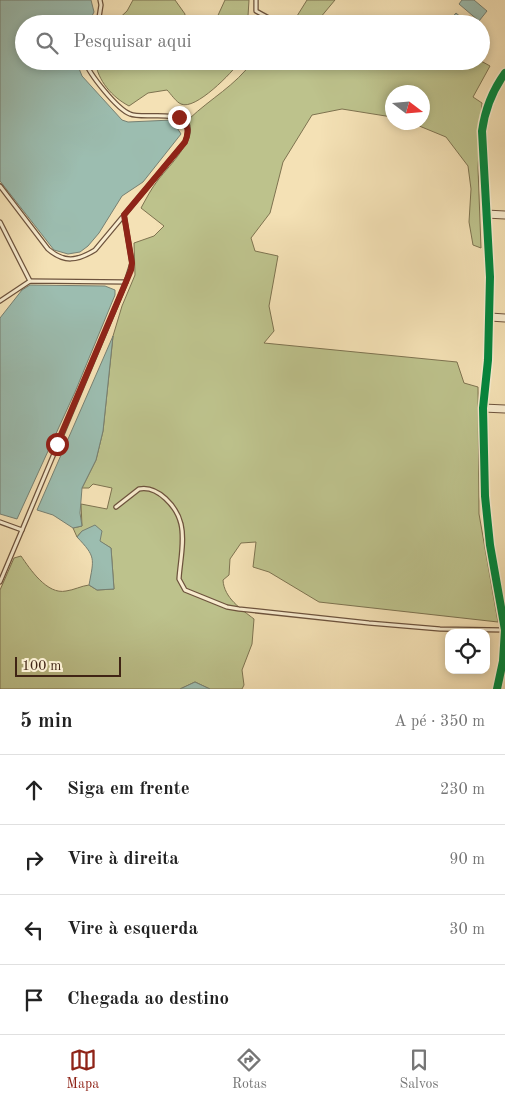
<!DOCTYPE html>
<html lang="pt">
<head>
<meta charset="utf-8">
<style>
	body { margin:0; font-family:"Old Standard TT",serif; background:#f2f2f2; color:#222 }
	.controls { position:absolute; right:15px; bottom:15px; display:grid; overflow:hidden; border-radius:10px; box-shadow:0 2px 8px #0003 }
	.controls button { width:45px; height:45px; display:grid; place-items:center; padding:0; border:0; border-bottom:1px solid #e0e0e0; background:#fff; color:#222; font:25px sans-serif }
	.compass { position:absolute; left:385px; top:85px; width:45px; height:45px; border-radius:50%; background:#fff; box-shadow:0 2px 8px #0003; rotate:106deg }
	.scale { position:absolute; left:15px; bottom:12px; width:106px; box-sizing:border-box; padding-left:5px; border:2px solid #402415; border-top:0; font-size:14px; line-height:18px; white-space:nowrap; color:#402415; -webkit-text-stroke:4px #f8eccf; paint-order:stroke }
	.stop { position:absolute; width:15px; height:15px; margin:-11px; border:4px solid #8f2418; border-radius:50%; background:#fff }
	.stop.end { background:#8f2418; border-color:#fff; box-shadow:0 1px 5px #0008 }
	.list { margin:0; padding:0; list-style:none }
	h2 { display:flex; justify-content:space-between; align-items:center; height:65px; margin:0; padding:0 20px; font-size:21px }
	h2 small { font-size:16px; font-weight:400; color:#767676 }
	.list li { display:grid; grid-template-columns:32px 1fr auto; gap:15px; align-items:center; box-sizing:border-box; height:70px; padding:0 20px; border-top:1px solid #e0e0e0 }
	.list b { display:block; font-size:19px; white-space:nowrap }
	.list em { font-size:16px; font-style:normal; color:#767676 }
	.icon { flex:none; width:28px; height:28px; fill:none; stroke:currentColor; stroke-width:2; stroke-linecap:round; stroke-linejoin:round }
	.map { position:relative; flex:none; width:505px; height:689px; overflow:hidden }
	.search { position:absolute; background:#fff; box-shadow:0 2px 8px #0003; left:15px; right:15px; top:15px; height:55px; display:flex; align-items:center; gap:12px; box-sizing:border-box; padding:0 18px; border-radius:28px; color:#767676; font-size:19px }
	.sheet { height:345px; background:#fff }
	nav { display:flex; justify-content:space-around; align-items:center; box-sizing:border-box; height:70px; border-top:1px solid #e0e0e0; background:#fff; font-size:14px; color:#767676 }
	nav a { display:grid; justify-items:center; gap:2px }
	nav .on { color:#8f2418 }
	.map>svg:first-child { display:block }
	.green { fill:#bdc28c; stroke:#7e7350 }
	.water { fill:#9cbdb0; stroke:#778072 }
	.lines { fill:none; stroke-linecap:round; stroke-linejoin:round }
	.service-casing { stroke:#6d533d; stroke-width:5.5 }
	.minor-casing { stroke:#6d533d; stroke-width:9 }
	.service { stroke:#f8eccf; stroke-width:3 }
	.minor { stroke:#f8eccf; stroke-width:7 }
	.cycleway-casing { stroke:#f8eccf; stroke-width:11 }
	.cycleway { stroke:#00873e; stroke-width:8 }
	.route { stroke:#8f2418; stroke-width:6 }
</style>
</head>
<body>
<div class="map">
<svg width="505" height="689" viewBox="0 0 505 689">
	<rect width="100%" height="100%" fill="#f4e1b5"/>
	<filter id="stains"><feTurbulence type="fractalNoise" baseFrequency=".004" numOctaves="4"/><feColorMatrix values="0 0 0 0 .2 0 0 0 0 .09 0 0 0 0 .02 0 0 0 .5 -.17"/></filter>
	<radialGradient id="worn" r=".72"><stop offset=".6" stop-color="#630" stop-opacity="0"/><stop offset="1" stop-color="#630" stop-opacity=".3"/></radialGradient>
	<g class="green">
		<polygon points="133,0 175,0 185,14 184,24 113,24 127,11"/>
		<polygon points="225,0 249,0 248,16 251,24 214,24"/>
		<polygon points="307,0 335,0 315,24 292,24"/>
		<path d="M95 61H240C233 72 195 111 181 104 176 102 171 94 167 90L148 93 129 106C112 97 98 81 95 61Z"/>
		<path d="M253 61H411L426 69 430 61H481L490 66 473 97 482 103 478 168 481 248 473 245 469 222 471 189 468 166 446 137 412 123 422 122V92H392V117L342 109 312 115 283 162 270 213 251 238 255 251 278 256 269 306 274 331 264 343 457 362 464 383 478 387 479 514 498 622 319 602 269 572 253 567 256 542 241 543 230 559 229 575 223 580C224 598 241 609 254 619L252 644 242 670 244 685 242 689H210L195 682 180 689H0V590L14 558 21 556C30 569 47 595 66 591 74 590 81 586 89 585L97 590 114 589 111 548 82 531 77 537 73 528 82 526 81 504 107 509 112 488 93 484 89 488H82L96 460 103 431 113 336 122 306 135 275 134 243 154 236 164 226 141 208C146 199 151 189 158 180 172 162 193 145 189 119 211 98 235 86 253 61Z"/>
	</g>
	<g class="water">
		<polygon points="0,0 91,0 94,12 88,24 24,24 24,61 76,61 82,76 122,120 128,122 172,120 181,134 143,182 122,196 99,233 88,246 80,252 68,254 54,250 0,181"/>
		<polygon points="462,0 474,0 487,11 479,21 459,4"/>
		<polygon points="456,13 469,24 448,22"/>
		<polygon points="30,285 105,286 115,290 115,295 75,392 17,519 0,514 0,318 22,290"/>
		<polygon points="113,336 103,431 96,460 82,488 80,513 82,526 73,528 53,515 37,510"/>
		<path d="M95 525 102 531 100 541 111 548 114 589 97 590 89 585C94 558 96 557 77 537L82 531Z"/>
		<polygon points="195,682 210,689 180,689"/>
	</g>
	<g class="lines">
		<defs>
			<g id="service">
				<polyline points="256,0 256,11 276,22"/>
				<polyline points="98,24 101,5 100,0"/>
				<path d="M0 186 48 249C64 263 77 261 95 250L185 142C202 103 146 121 130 114 117 109 89 74 85 61"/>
				<polyline points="124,215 132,263 126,282"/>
				<polyline points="0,222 30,281"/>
				<polyline points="0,301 30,281 126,282 22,530"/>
				<path d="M116 507 139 489C158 485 177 507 181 524 185 541 180 562 179 579L185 590 227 607 239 609 369 623 440 629 503 630"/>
				<polyline points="0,522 22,530 0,582"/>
			</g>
			<g id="minor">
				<polyline points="486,214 505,215"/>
				<polyline points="490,317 505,318"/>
				<polyline points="483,408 505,409"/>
				<path d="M497 689 503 661 505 630 490 545 485 496 483 408 488 360 490 277 482 131C485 109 492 91 505 73"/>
			</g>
		</defs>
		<use href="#service" class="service-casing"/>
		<use href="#minor" class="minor-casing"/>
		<use href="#service" class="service"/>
		<use href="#minor" class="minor"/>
		<defs>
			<path id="cycleway" d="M497 689 503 661 505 630 490 545 485 496 483 408 488 360 490 277 482 131C485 109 492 91 505 73"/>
		</defs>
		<use href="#cycleway" class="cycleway-casing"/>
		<use href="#cycleway" class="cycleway"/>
	</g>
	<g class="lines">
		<path class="route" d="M57 444 131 270 132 263 124 215 185 142C189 132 189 124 179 117"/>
	</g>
	<rect width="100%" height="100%" filter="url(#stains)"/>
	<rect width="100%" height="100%" fill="url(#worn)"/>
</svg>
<div class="controls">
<button><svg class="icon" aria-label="locate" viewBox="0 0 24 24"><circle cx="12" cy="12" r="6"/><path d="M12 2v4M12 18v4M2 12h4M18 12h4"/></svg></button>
</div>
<svg class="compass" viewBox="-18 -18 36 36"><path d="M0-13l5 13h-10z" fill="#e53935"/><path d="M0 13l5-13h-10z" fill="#767676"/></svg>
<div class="scale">100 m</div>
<div class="stop" style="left:57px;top:444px"></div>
<div class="stop end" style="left:179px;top:117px"></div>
<div class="search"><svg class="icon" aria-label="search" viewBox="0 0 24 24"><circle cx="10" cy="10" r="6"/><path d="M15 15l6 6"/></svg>Pesquisar aqui</div>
</div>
<section class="sheet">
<h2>5 min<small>A pé · 350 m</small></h2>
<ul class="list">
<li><svg class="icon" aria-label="ahead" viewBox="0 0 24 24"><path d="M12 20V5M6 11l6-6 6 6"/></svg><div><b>Siga em frente</b></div><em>230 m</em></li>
<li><svg class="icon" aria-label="right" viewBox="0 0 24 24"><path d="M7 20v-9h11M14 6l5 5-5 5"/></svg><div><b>Vire à direita</b></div><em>90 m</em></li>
<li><svg class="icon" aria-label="left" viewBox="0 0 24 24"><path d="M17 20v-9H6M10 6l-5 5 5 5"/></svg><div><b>Vire à esquerda</b></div><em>30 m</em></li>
<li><svg class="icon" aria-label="arrive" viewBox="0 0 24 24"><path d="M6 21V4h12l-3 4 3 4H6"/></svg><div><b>Chegada ao destino</b></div></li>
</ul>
</section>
<nav>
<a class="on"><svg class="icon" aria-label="map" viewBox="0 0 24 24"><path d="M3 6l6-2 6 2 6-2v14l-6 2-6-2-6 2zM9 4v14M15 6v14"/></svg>Mapa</a>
<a><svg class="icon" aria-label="directions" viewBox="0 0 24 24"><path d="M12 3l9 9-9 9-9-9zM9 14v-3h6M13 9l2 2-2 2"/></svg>Rotas</a>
<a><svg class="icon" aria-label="saved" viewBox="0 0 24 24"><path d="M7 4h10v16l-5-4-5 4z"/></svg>Salvos</a>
</nav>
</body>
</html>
